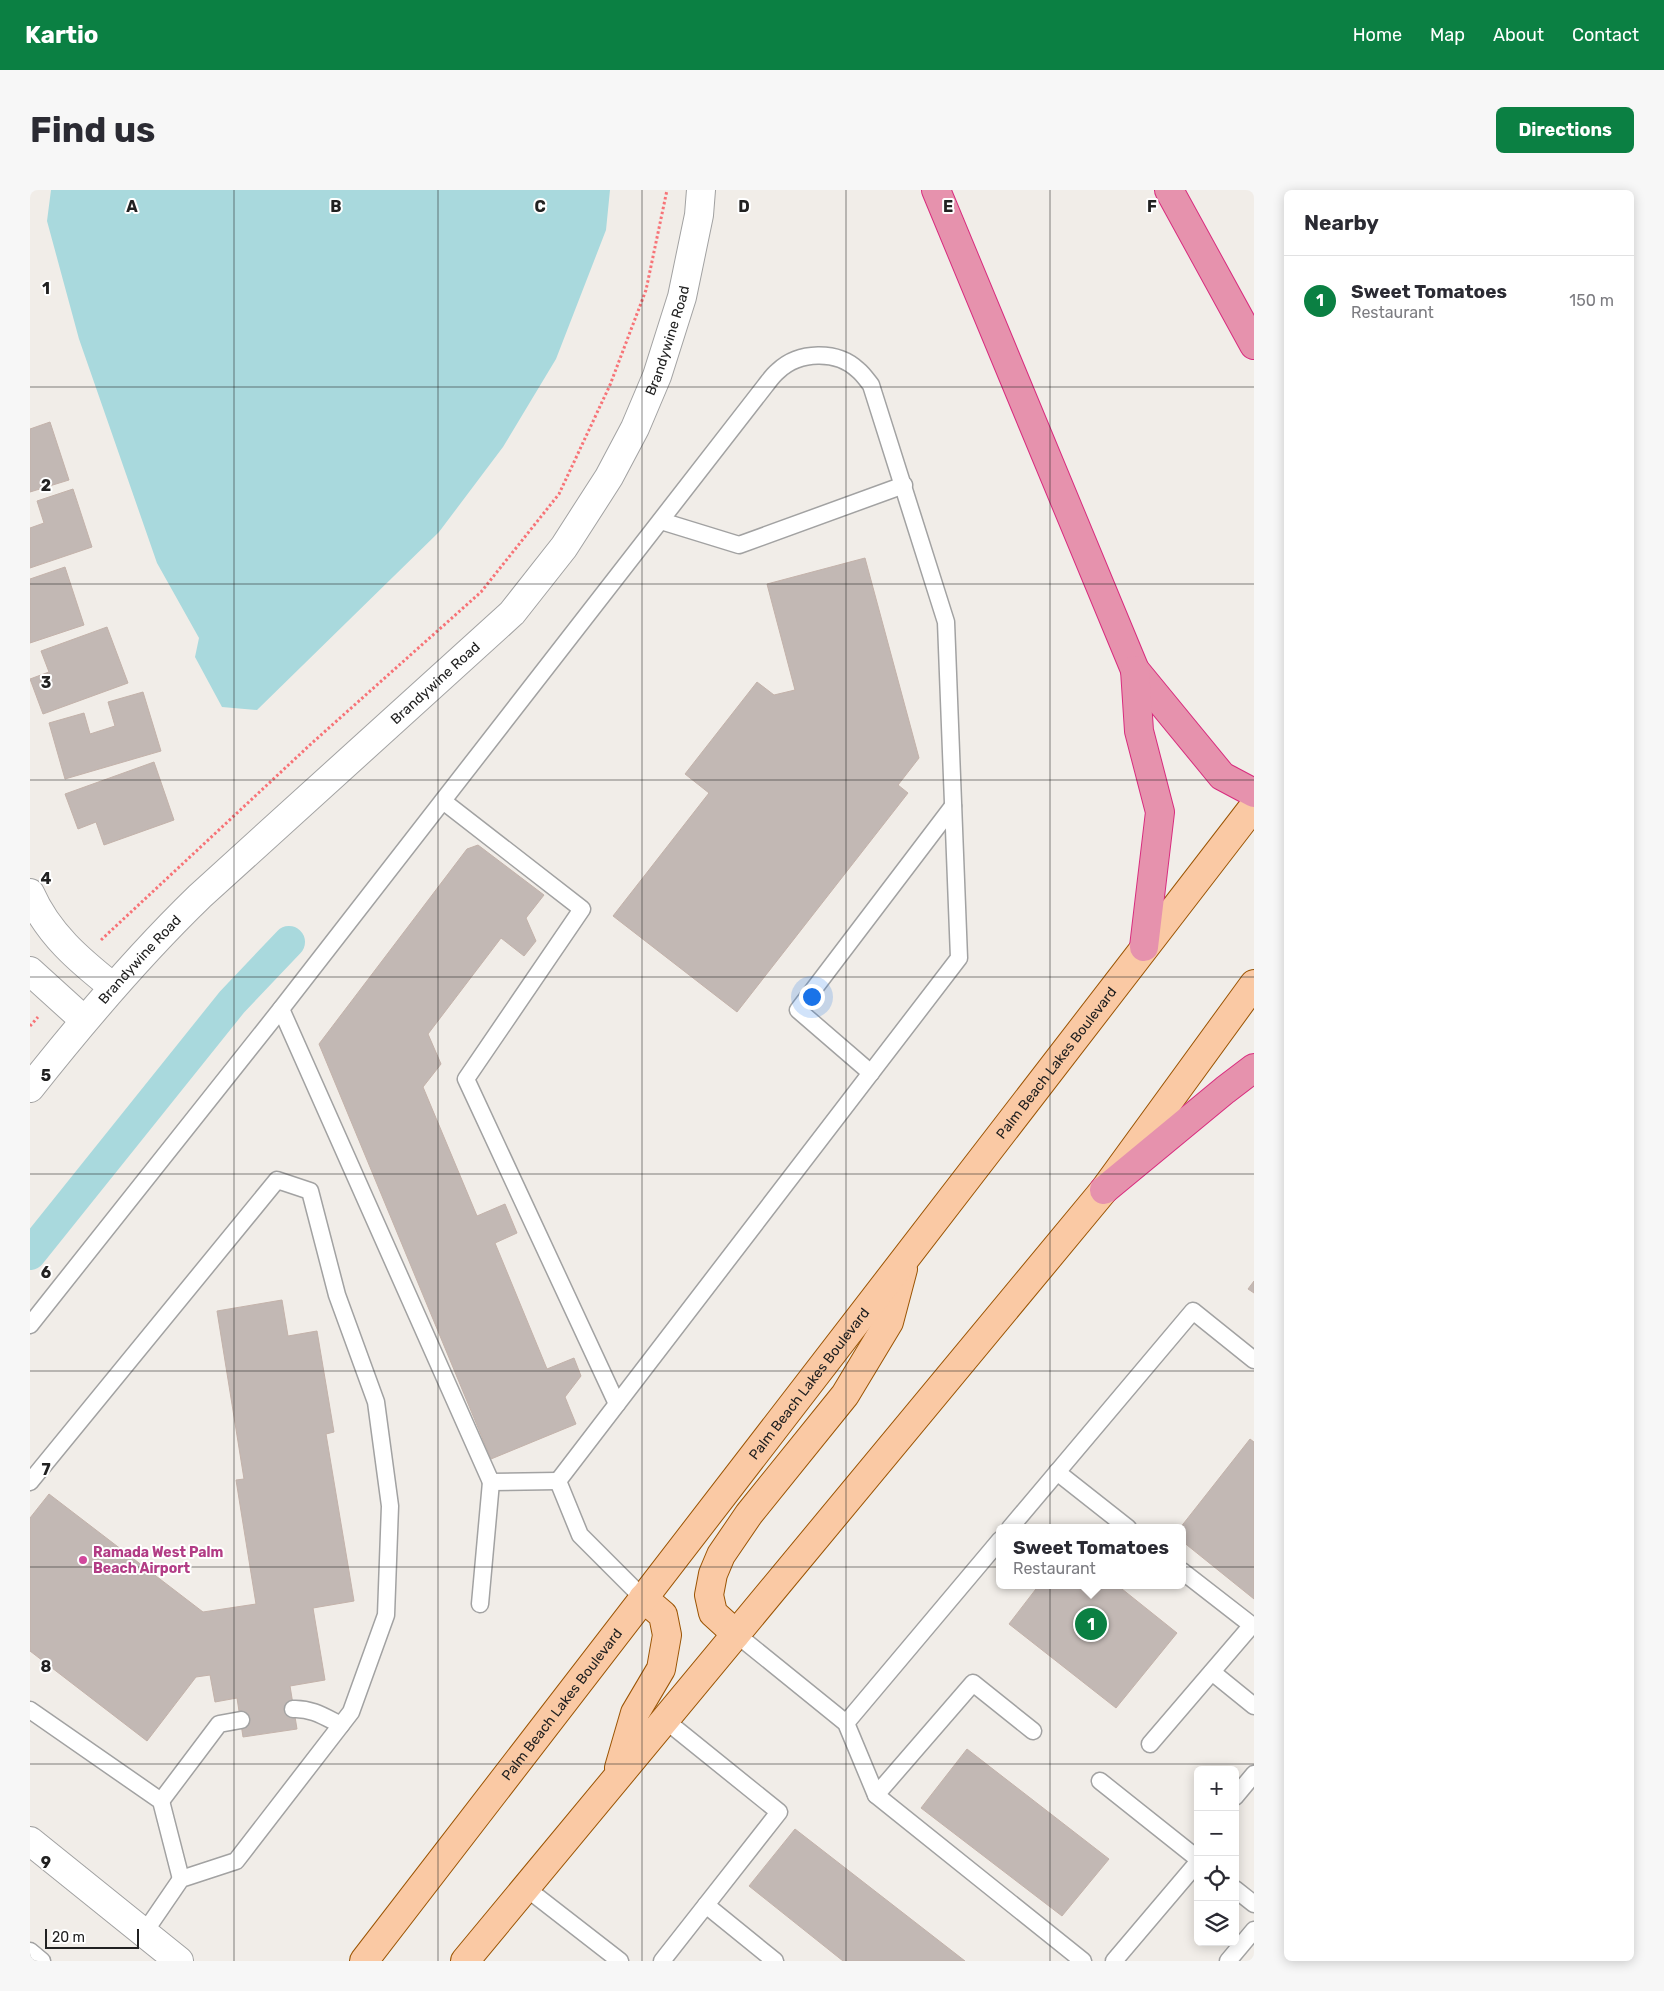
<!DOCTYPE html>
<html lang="en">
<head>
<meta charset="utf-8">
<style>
	body { margin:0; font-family:Rubik,sans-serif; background:#f7f7f7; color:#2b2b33 }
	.controls { position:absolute; right:15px; bottom:15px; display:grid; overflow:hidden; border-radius:8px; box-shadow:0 2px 12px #0003 }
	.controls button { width:45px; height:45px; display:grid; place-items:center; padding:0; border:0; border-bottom:1px solid #e1e1e2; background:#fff; color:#2b2b33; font:25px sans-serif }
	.scale { position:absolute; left:15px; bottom:12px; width:94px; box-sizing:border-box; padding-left:5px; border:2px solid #212121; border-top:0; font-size:14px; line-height:18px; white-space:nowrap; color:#212121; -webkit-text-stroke:4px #fff; paint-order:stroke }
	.you { position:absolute; left:781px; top:806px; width:18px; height:18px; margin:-12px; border:4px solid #fff; border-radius:50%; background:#1a73e8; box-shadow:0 0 0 8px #1a73e833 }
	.badge { display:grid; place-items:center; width:32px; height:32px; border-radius:50%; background:#0b8043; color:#fff; font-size:16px; font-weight:700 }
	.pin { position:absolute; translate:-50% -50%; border:2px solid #fff; box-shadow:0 1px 5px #0006 }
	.popup { position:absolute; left:966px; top:1334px; width:190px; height:65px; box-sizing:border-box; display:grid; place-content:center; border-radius:8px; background:#fff; filter:drop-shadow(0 1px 4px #0005); font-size:16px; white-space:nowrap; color:#7c7c81 }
	.popup b { font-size:19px; color:#2b2b33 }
	.popup::after { content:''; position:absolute; left:50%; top:100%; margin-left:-10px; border:10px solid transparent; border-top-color:#fff }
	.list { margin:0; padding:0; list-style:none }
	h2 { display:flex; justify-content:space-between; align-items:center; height:65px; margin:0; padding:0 20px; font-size:21px }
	h2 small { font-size:16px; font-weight:400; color:#7c7c81 }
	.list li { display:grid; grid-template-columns:32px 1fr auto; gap:15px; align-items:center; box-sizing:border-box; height:90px; padding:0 20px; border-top:1px solid #e1e1e2 }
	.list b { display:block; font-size:19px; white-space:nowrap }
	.list p { margin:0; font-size:16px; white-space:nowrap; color:#7c7c81 }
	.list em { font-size:16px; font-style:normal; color:#7c7c81 }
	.icon { flex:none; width:28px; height:28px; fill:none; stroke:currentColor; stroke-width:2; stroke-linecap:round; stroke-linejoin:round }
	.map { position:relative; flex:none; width:1224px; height:1771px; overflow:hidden; border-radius:8px }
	header { display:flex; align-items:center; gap:30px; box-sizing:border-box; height:70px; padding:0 25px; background:#0b8043; color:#fff }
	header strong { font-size:24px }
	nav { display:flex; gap:28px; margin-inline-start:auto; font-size:18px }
	.intro { display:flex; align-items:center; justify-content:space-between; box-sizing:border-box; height:120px; padding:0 30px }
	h1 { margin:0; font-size:35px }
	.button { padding:12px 22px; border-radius:8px; background:#0b8043; color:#fff; font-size:18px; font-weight:700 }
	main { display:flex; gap:30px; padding:0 30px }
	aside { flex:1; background:#fff; border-radius:8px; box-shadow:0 2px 12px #0003 }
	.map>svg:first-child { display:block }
	.water { fill:#a9d9dd }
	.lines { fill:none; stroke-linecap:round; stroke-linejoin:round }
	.canal { stroke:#a9d9dd; stroke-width:32 }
	.building { fill:#c2b8b4; stroke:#c3b2aa }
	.service-casing { stroke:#a2a2a2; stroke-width:19 }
	.minor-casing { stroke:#a2a2a2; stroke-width:30 }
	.primary-casing { stroke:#9b5403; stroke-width:30 }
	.motorway-casing { stroke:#d82c7e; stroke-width:30 }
	.path { stroke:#f77377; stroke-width:3; stroke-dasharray:2.5 2.5; stroke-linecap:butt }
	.service { stroke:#fff; stroke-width:16 }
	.minor { stroke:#fff; stroke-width:28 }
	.primary { stroke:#fac9a4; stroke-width:28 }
	.motorway { stroke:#e692ad; stroke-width:28 }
	.grid { fill:none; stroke:#212121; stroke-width:1; stroke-opacity:0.55 }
	.hotel-dot { fill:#d1479c; stroke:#fff; stroke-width:2 }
	.labels { text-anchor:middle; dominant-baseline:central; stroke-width:4; stroke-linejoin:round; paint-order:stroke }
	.street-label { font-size:14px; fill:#212121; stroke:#fff }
	.hotel-label { font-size:14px; font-weight:bold; fill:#b23c85; stroke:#fff; text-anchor:start }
	.grid-label { font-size:16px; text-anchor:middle; font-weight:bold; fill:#212121; stroke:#fff; stroke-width:4; stroke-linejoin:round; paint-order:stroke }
</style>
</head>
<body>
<header>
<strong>Kartio</strong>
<nav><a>Home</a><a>Map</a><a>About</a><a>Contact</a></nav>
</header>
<div class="intro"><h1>Find us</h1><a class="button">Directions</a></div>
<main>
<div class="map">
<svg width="1224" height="1771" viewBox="0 0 1224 1771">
	<rect width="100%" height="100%" fill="#f1ede8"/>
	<polygon class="water" points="21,0 580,0 576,40 526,169 473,257 409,342 227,520 192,517 165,467 169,448 127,373 49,149 17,31"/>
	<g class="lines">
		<polyline class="canal" points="0,1064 202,812 259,752"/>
	</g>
	<g class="building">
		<polygon points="20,232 39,290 0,302 0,239"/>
		<polygon points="43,299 62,357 0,378 0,338 14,333 7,311"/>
		<polygon points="835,368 889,568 868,595 878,603 707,822 583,726 679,603 655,584 727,492 744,505 765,500 737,394"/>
		<polygon points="35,377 54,435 0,453 0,389"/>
		<polygon points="77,437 98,493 13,524 0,489 19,482 11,461"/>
		<polygon points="113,502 131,561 35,589 19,533 54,523 60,544 85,536 78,512"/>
		<polygon points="124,572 144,630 74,655 66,632 48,639 35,604"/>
		<polygon points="448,655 514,705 496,728 506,751 494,766 471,748 398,844 411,874 393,897 447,1026 475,1014 487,1043 465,1053 517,1179 544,1168 551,1186 535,1207 546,1234 461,1269 289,854 437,659"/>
		<polygon points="1224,1091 1224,1103 1218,1099"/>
		<polygon points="252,1110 258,1146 287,1141 304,1242 296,1244 324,1411 283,1418 295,1490 260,1496 267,1539 213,1547 207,1508 185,1512 180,1485 166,1487 117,1551 0,1461 0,1328 19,1304 173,1422 226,1414 206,1290 214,1289 187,1121"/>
		<polygon points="1220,1249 1224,1252 1224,1409 1152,1351 1152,1338 1150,1338"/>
		<polygon points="1009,1395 1087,1395 1147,1443 1086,1518 979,1434"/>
		<polygon points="937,1559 1079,1669 1032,1726 891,1618"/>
		<polygon points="765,1639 935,1771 813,1771 719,1696"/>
	</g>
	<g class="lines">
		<defs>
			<g id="service">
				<polyline points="631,331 709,355 874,295"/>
				<polyline points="413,611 552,719 436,889 587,1214"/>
				<polyline points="251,819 461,1292 528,1291"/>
				<polyline points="841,883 768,820 923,616"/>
				<path d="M0 1135 251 819 735 196C739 191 743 185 748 181 769 161 807 160 828 180 833 184 837 190 841 195L916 432 929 768 528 1291 550 1345 613 1408"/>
				<polyline points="1027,1282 1098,1338"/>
				<polyline points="0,1292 247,990 280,1001 307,1105 346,1212 360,1316 356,1425 321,1522 311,1535 206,1671 151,1689 114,1743"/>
				<polyline points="980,1338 1163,1121 1224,1170"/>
				<polyline points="1152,1381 1224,1437"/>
				<polyline points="450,1414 461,1292"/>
				<polyline points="706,1444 816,1533 846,1605 1053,1771"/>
				<polyline points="1182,1482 1224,1516"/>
				<path d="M263 1519C282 1518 295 1527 311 1535"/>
				<polyline points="0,1520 131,1611 151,1689"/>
				<polyline points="635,1530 749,1622 676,1715"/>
				<polyline points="816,1533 970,1350"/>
				<polyline points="1120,1554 1222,1435"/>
				<polyline points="1070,1591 1168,1669"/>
				<polyline points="846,1605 943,1493 1003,1541"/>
				<polyline points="1205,1607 1224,1584"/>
				<polyline points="131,1611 189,1534 211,1530"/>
				<polyline points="496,1698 590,1771"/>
				<polyline points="1205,1699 1224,1714"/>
				<polyline points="0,1761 12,1771"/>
				<polyline points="632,1771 676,1715 745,1771"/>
				<polyline points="1084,1771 1168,1672"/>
				<polyline points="1198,1771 1224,1740"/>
			</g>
			<g id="minor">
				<path d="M0 703C18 744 49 770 83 797"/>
				<polyline points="0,781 54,830"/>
				<path id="s1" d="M0 898C53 831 108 766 170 706L482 423 534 357 579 287 605 238 627 186 652 107 669 25 671 0"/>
				<polyline points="0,1651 149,1771"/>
			</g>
			<g id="primary">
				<polyline points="706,1444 683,1423 679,1405 683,1384 691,1365 719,1324 815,1205 859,1132 873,1079"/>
				<polyline points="589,1578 605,1523 631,1479 637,1445 633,1425 613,1408"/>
				<path id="s2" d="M334 1771 1224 616"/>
				<polyline points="435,1771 1074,1000 1224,794"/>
			</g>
			<g id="motorway">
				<polyline points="906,0 1105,480 1192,586 1224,603"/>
				<polyline points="1139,0 1224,155"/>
				<polyline points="1105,480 1109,541 1130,622 1114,757"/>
				<polyline points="1074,1000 1195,900 1224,878"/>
			</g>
		</defs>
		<use href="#service" class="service-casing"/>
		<use href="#minor" class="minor-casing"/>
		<use href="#primary" class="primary-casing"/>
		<use href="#motorway" class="motorway-casing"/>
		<g class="path">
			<polyline points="71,750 282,553 451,402 529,304 580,195 616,100 637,0"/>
			<polyline points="0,836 8,827"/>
		</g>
		<use href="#service" class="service"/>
		<use href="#minor" class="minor"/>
		<use href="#primary" class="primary"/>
		<use href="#motorway" class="motorway"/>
	</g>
	<path class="grid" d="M204 0V1771M408 0V1771M612 0V1771M816 0V1771M1020 0V1771M0 197H1224M0 394H1224M0 590H1224M0 787H1224M0 984H1224M0 1181H1224M0 1377H1224M0 1574H1224"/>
	<circle class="hotel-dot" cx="53" cy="1370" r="5"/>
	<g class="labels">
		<g class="street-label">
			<text stroke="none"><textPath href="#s1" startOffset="994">Brandywine Road</textPath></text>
			<text stroke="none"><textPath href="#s1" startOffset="574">Brandywine Road</textPath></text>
			<text stroke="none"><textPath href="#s1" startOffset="169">Brandywine Road</textPath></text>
			<text stroke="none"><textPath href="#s2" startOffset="1134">Palm Beach Lakes Boulevard</textPath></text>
			<text stroke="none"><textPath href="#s2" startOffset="729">Palm Beach Lakes Boulevard</textPath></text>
			<text stroke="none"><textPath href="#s2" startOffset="324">Palm Beach Lakes Boulevard</textPath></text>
		</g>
		<g class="hotel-label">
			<text x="63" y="1362">Ramada West Palm<tspan x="63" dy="16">Beach Airport</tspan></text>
		</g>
	</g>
	<g class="grid-label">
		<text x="102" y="22">A</text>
		<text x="306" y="22">B</text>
		<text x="510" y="22">C</text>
		<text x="714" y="22">D</text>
		<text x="918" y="22">E</text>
		<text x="1122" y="22">F</text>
		<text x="16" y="104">1</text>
		<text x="16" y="301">2</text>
		<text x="16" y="498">3</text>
		<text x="16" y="694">4</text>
		<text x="16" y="891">5</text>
		<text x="16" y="1088">6</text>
		<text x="16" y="1285">7</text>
		<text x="16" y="1482">8</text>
		<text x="16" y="1678">9</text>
	</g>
</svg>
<div class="controls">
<button>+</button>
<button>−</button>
<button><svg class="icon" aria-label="locate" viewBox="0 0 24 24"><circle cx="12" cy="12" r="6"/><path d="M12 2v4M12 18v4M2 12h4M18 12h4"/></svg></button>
<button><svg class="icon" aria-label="layers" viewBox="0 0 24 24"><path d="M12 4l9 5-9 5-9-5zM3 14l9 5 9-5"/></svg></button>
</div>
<div class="scale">20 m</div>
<div class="you"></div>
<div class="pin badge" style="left:1061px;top:1434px">1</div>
<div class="popup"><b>Sweet Tomatoes</b>Restaurant</div>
</div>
<aside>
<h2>Nearby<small></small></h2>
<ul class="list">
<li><span class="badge">1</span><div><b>Sweet Tomatoes</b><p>Restaurant</p></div><em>150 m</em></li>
</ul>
</aside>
</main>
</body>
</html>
